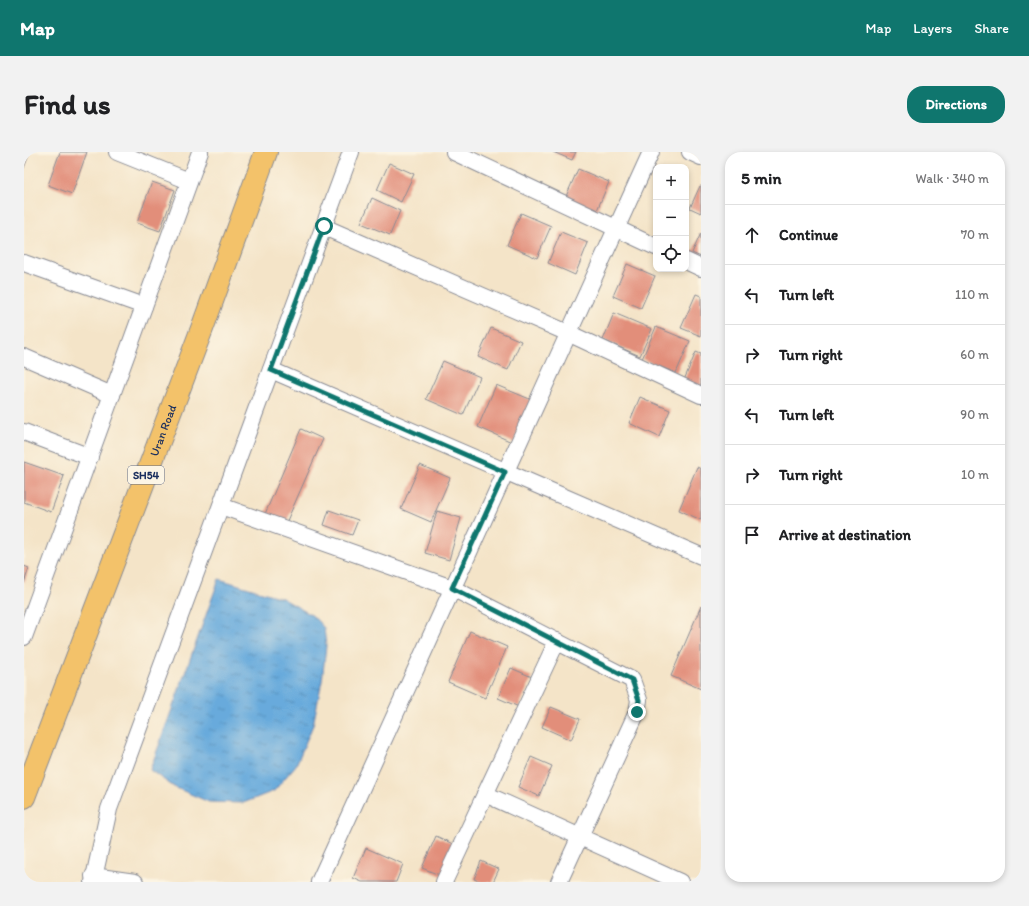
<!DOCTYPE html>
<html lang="en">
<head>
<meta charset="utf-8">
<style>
	body { margin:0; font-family:Itim,sans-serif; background:#f2f2f2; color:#202124 }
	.controls { position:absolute; right:12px; top:12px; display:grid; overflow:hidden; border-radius:8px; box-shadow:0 2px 6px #0003 }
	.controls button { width:36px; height:36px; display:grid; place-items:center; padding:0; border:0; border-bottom:1px solid #e0e0e0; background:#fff; color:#202124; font:20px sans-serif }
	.stop { position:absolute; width:12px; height:12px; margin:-9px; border:3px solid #0f766e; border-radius:50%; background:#fff }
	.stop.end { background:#0f766e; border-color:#fff; box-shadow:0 1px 4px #0008 }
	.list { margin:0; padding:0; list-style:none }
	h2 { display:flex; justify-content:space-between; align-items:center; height:52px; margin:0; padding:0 16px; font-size:17px }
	h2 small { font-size:13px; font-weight:400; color:#757577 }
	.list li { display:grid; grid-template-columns:26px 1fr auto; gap:12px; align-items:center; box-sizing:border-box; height:60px; padding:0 16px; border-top:1px solid #e0e0e0 }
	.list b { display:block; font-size:15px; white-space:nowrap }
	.list em { font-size:13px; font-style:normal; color:#757577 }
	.icon { flex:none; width:22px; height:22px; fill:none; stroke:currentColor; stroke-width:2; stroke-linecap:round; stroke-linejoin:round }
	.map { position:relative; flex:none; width:677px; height:730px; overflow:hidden; border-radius:16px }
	header { display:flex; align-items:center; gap:24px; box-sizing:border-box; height:56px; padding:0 20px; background:#0f766e; color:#fff }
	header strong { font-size:19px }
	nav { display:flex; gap:22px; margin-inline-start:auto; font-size:14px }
	.intro { display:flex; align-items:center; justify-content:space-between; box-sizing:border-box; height:96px; padding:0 24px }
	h1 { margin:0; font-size:28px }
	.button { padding:10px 18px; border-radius:16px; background:#0f766e; color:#fff; font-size:14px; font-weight:700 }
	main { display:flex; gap:24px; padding:0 24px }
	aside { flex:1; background:#fff; border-radius:16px; box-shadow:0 2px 6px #0003 }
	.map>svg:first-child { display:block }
	.water { fill:url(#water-ripples); stroke:#416c9d }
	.building { fill:#e28e7a }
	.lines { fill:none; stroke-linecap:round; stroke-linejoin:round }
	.street-casing { stroke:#888a93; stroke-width:18 }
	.primary-casing { stroke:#888a93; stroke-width:24 }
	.street { stroke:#fff; stroke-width:16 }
	.primary { stroke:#f3c26a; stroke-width:22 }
	.route { stroke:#0f766e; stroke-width:5 }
	.labels { text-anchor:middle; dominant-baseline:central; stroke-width:4; stroke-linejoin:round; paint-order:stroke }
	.shield { fill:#fcf5e5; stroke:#5e6a86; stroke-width:1 }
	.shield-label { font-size:11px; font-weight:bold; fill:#1b2f5e }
	.street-label { font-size:12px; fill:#1b2f5e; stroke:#fcf5e5 }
</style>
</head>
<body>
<header>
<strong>Map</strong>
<nav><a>Map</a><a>Layers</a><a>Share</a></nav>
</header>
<div class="intro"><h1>Find us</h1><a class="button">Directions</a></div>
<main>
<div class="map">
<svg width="677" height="730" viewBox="0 0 677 730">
	<defs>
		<pattern id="water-ripples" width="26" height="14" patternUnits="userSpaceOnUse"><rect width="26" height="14" fill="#67aadc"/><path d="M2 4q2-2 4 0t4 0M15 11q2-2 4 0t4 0" fill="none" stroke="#548bb6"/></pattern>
	</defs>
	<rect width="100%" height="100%" fill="#fcf5e5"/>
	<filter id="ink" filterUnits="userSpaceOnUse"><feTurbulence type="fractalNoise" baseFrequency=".025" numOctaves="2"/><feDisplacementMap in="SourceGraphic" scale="8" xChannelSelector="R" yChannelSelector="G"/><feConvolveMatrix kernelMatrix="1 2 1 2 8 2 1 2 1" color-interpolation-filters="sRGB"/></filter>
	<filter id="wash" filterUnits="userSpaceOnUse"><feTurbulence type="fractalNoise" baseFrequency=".012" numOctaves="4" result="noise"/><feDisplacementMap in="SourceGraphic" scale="16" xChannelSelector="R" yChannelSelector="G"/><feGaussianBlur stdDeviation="0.9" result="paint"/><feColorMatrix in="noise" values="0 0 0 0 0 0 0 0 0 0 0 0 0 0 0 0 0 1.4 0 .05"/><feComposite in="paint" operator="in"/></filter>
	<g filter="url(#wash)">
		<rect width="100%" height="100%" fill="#f4e4c8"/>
		<polygon class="water" points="195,427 258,446 289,464 300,476 302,494 298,529 289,573 272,613 250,639 219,651 185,650 150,635 126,618"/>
		<g id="blocks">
			<g class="building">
				<polygon points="0,0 6,0 0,16"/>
				<polygon points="36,0 63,0 48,42 24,33"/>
				<polygon points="529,0 552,0 548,8"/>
				<polygon points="365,11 390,22 377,50 353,38"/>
				<polygon points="554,17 585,30 571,63 540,49"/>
				<polygon points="128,30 151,38 136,79 113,71"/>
				<polygon points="676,34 677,34 677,61 666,56"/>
				<polygon points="348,46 376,59 366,83 337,71"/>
				<polygon points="497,61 527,74 513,106 483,93"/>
				<polygon points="537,80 564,91 551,123 524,111"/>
				<polygon points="677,81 677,105 668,101"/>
				<polygon points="603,112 631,124 617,156 589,144"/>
				<polygon points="672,142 677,144 677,184 657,176"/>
				<polygon points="590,161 628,177 616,204 579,188"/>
				<polygon points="632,175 666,189 652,221 618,207"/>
				<polygon points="467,176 497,189 484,218 454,205"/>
				<polygon points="672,200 677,202 677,235 660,228"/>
				<polygon points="419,209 456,225 439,263 402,247"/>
				<polygon points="472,233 508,248 490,291 454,275"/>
				<polygon points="616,245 646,258 635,285 605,271"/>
				<polygon points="277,277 299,287 262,371 241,362"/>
				<polygon points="0,310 40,324 27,360 0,350"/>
				<polygon points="396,313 426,326 407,370 377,357"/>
				<polygon points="673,315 677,317 677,368 655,358"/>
				<polygon points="305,358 334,368 328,383 300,373"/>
				<polygon points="413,359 437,366 425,408 401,401"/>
				<polygon points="0,414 5,416 0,431"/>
				<polygon points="677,454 677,537 647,524"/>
				<polygon points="446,479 483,495 461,546 424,530"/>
				<polygon points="487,516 508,525 495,555 474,546"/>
				<polygon points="527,555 556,567 547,588 518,575"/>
				<polygon points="507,605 528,614 515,644 494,635"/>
				<polygon points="412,684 431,693 418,724 398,716"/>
				<polygon points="342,696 379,712 372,730 338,730 329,726"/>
				<polygon points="457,709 475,717 469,730 458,730 450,727"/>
			</g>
		</g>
	</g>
	<g filter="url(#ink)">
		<use href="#blocks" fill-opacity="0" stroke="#888a93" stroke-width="1"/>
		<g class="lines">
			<defs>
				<g id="street">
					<polyline points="93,0 165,29"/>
					<polyline points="430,0 632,95"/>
					<polyline points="666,0 677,5"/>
					<polyline points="300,75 544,181 677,243"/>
					<polyline points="662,109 677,116"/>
					<polyline points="0,111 120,154"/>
					<polyline points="0,205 88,243"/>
					<polyline points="247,218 677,404"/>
					<polyline points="0,280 66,305"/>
					<polyline points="197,354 428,436 608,528 615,548 613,560 535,730"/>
					<polyline points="0,485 176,0"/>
					<polyline points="461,642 656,730"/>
					<polyline points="69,724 111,730"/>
					<polyline points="69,730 85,657 327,0"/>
					<polyline points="295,730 627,0"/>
					<polyline points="420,730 533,489"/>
				</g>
				<g id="primary">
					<path id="s1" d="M0 645 179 174 242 0"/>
				</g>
			</defs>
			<use href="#street" class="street-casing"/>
			<use href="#primary" class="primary-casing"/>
			<use href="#street" class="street"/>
			<use href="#primary" class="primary"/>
		</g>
	</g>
	<g class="lines" filter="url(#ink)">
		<polyline class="route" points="300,74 247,218 481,320 428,436 608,528 615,548 613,560"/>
	</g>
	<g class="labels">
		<rect class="shield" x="104" y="314" width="36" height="18" rx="3"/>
		<g class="shield-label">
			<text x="122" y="323">SH54</text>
		</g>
		<g class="street-label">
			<text stroke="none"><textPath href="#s1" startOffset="392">Uran Road</textPath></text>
		</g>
	</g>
</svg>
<div class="controls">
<button>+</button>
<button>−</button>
<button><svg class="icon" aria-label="locate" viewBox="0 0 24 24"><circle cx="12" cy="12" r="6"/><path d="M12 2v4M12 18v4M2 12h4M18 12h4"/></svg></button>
</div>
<div class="stop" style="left:300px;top:74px"></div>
<div class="stop end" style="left:613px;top:560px"></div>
</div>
<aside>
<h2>5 min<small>Walk · 340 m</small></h2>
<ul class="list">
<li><svg class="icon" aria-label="ahead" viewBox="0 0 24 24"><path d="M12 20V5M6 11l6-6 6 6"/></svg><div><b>Continue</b></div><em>70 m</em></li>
<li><svg class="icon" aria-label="left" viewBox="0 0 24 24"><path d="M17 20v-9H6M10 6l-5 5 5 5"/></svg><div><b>Turn left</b></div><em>110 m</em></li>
<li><svg class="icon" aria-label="right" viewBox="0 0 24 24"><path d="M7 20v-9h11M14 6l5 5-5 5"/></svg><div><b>Turn right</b></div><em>60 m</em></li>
<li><svg class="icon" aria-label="left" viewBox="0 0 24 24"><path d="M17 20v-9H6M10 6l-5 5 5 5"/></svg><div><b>Turn left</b></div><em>90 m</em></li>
<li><svg class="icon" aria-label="right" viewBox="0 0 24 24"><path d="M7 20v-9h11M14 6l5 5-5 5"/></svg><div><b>Turn right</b></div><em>10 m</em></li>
<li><svg class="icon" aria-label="arrive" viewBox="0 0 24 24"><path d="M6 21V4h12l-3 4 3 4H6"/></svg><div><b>Arrive at destination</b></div></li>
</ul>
</aside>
</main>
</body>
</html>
